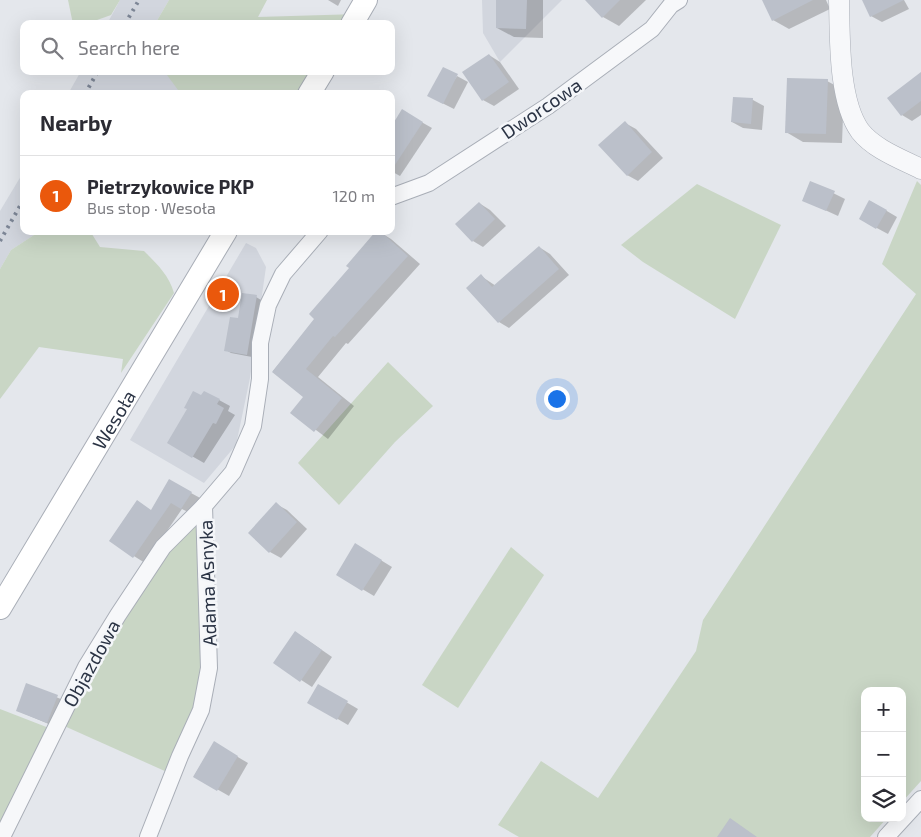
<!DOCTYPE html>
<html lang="en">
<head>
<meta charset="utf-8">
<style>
	body { margin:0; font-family:"Exo 2",sans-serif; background:#f2f2f3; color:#2b2b33 }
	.controls { position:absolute; right:15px; bottom:15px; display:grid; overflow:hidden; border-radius:10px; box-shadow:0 5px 20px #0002 }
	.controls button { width:45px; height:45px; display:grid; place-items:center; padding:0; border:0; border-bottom:1px solid #e1e1e2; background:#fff; color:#2b2b33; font:25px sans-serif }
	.you { position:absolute; left:556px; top:398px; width:18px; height:18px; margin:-12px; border:4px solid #fff; border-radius:50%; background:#1a73e8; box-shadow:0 0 0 8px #1a73e833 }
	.badge { display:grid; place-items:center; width:32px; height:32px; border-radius:50%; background:#ea580c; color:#fff; font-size:16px; font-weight:700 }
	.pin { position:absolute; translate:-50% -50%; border:2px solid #fff; box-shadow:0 1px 5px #0006 }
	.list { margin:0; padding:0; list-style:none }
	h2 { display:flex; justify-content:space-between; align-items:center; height:65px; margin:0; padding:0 20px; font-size:21px }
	h2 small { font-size:16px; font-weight:400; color:#7c7c81 }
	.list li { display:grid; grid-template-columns:32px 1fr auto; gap:15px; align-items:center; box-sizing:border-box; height:80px; padding:0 20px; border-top:1px solid #e1e1e2 }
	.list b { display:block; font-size:19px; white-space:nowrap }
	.list p { margin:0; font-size:16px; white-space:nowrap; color:#7c7c81 }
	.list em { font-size:16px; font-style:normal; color:#7c7c81 }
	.icon { flex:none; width:28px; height:28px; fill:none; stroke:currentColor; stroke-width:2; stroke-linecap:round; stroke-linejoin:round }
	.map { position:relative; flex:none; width:921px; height:837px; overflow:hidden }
	.search { position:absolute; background:#fff; box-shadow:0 5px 20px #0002; left:20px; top:20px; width:375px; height:55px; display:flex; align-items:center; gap:12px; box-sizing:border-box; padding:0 18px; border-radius:10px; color:#7c7c81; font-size:19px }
	.panel { position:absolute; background:#fff; box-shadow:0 5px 20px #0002; left:20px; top:90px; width:375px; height:145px; border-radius:10px }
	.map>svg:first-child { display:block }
	.built { fill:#d2d6de }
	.green { fill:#c9d6c5 }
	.shadow { fill:#0003 }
	.building { fill:#bbc0ca }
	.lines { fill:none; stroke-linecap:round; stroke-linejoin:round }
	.minor-casing { stroke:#a9aeb7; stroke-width:18 }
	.tertiary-casing { stroke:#a9aeb7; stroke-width:21 }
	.secondary-casing { stroke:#a9aeb7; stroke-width:24 }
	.minor { stroke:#f7f8fa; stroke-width:16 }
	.tertiary { stroke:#f7f8fa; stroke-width:20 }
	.secondary { stroke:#fff; stroke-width:22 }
	.rail { stroke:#7d8696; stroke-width:4; stroke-dasharray:2.5 5; stroke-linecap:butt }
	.labels { text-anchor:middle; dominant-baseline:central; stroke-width:5; stroke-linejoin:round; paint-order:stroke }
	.street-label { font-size:19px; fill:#2b3445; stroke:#f4f6f9 }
</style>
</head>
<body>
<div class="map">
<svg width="921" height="837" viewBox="0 0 921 837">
	<rect width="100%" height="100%" fill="#e4e7ec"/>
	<g class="built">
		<polygon points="120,0 169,0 155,24 107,24"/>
		<polygon points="482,0 562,0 500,62 483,33"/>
		<polygon points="81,71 164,71 197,94 68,94"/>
		<polygon points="24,171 24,231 36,231 34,235 11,250 0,269 0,211"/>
		<polygon points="246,243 256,248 266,267 250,378 236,445 204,483 130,440"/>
	</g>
	<g class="green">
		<polygon points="68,0 120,0 111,15 86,24 73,24"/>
		<polygon points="169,0 267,0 258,17 358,14 352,24 155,24"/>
		<polygon points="164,71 323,71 309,94 181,94"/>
		<polygon points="917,181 921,185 921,781 902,802 902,691 865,691 865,818 887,818 870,837 519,837 498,825 541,761 598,798 696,651 703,620 916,294 882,264"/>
		<polygon points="697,184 781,225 735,319 643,262 621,245"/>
		<path d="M36 231H90L100 247 144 251C156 263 169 275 174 293L121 373 123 359 39 347 0 399V269L11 250 34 235Z"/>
		<polygon points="388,362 433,406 395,442 339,505 298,463"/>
		<polygon points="191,526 196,526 200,531 205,662 196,705 167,772 62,725 91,668 153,573 182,533"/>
		<polygon points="511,547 544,575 458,708 422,685"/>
		<polygon points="0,709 49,728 0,837"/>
	</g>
	<g class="shadow">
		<polygon points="328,0 341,0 338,6"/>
		<polygon points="498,0 543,0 543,38 514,37 497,28"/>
		<polygon points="587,0 646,0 619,26 603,17"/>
		<polygon points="763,0 826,0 830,9 789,29 773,20"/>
		<polygon points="863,0 904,0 909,9 882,22 871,16"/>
		<polygon points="489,55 500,62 519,89 494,106 483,100"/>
		<polygon points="921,74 921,115 912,121 902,115"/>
		<polygon points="457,76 468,82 454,109 440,102"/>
		<polygon points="827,81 844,90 842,143 803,142 786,132"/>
		<polygon points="734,98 753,100 764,106 762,130 743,128 732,122"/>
		<polygon points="402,111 432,128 400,176 391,171 391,130"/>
		<polygon points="625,123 636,129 663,158 638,181 627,175"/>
		<polygon points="811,182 845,199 838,216 803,200"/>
		<polygon points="870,201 897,217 888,234 860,219"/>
		<polygon points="479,203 490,210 506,226 483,247 473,241"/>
		<polygon points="378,231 391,239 420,264 348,344 346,343 318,377 354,406 328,439 292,412 304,397 273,371 316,319"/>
		<polygon points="539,247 550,254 569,275 509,328 499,322 481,276 496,286"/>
		<polygon points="256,297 261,300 252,357 231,353 226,350 239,319"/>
		<polygon points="219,400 230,406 228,411 235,415 204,463 169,443"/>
		<polygon points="169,481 202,499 192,514 182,509 145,563 110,541 152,510"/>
		<polygon points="276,504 287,510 307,529 281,558 270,552"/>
		<polygon points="366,551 392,567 374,596 337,574"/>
		<polygon points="306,639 332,657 312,687 275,663"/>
		<polygon points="27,685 68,702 58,728 18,711"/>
		<polygon points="319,686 358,709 348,725 309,702"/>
		<polygon points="214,743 248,763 229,796 194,776"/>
	</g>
	<g class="building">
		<polygon points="496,0 527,0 526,29 496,28"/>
		<polygon points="585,0 620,0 602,18"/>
		<polygon points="762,0 813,0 772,21"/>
		<polygon points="862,0 904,0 870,17"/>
		<polygon points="489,54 509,82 482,101 462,72"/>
		<polygon points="443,67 458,74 443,104 427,96"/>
		<polygon points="921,72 921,101 901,116 887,98"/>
		<polygon points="787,78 828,79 826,134 785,133"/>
		<polygon points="733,97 753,98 751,124 731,122"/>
		<polygon points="402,109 423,122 391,171 391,127"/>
		<polygon points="625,121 652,152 627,176 598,145"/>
		<polygon points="810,181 835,191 826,211 802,201"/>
		<polygon points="869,200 887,210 876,229 859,219"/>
		<polygon points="479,202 495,219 472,242 455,224"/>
		<polygon points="376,231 380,231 408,256 335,337 333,336 306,369 342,398 314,432 290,413 303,397 272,372 314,319 309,314 349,268 346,266"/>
		<polygon points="539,246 559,269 498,323 466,288 481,274 492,287"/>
		<polygon points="242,293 257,295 247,355 224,351 230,317 238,318"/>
		<polygon points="193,391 201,395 204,391 220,399 217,404 224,408 216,424 213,423 192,458 167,443 187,409 184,408"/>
		<polygon points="169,479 192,492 181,509 171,503 133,558 109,541 137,500 151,510"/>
		<polygon points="276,502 297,522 269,553 248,533"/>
		<polygon points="355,543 382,560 362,591 336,575"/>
		<polygon points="295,631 322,650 300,682 273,663"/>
		<polygon points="26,683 58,695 47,723 16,711"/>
		<polygon points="318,684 348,701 337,720 307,703"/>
		<polygon points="214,741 238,756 217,791 193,777"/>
		<polygon points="730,818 757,837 717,837"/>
	</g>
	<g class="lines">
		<defs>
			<g id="minor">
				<polyline points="391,197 429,183 548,106 652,29 671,5 679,0"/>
				<polyline points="2,837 86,667 118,615 163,547 204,506"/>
				<polyline points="148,837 180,756 201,710 209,668 204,506 233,472 253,426 260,379 260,343 268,305 283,274 320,231"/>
				<polyline points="886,837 921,799"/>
			</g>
			<path id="tertiary" d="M839 0C840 37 838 100 860 131 874 149 901 159 921 169"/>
			<g id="secondary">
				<polyline points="352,24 366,0"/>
				<polyline points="309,94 323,71"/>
				<path id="s1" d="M0 608 226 231"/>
			</g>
		</defs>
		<use href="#minor" class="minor-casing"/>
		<use href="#tertiary" class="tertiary-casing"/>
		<use href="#secondary" class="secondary-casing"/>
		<use href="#minor" class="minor"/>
		<use href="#tertiary" class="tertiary"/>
		<use href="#secondary" class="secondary"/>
		<g class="rail">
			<polyline points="125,24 139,0"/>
			<polyline points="85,94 98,71"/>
			<polyline points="0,241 24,199"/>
		</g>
	</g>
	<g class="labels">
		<g class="street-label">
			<text transform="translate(541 108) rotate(-34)">Dworcowa</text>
			<text stroke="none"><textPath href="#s1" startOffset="220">Wesoła</textPath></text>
			<text transform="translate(207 583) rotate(-92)">Adama Asnyka</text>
			<text transform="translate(91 663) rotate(-61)">Objazdowa</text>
		</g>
	</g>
</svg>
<div class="controls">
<button>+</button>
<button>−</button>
<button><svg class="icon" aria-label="layers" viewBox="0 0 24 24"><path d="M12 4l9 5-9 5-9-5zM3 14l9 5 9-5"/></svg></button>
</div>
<div class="you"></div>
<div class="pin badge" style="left:223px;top:294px">1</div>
<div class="search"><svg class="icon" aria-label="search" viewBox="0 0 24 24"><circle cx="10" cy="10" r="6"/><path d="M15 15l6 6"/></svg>Search here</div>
<section class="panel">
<h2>Nearby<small></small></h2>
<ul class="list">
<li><span class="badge">1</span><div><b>Pietrzykowice PKP</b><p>Bus stop · Wesoła</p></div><em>120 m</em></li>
</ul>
</section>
</div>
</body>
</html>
